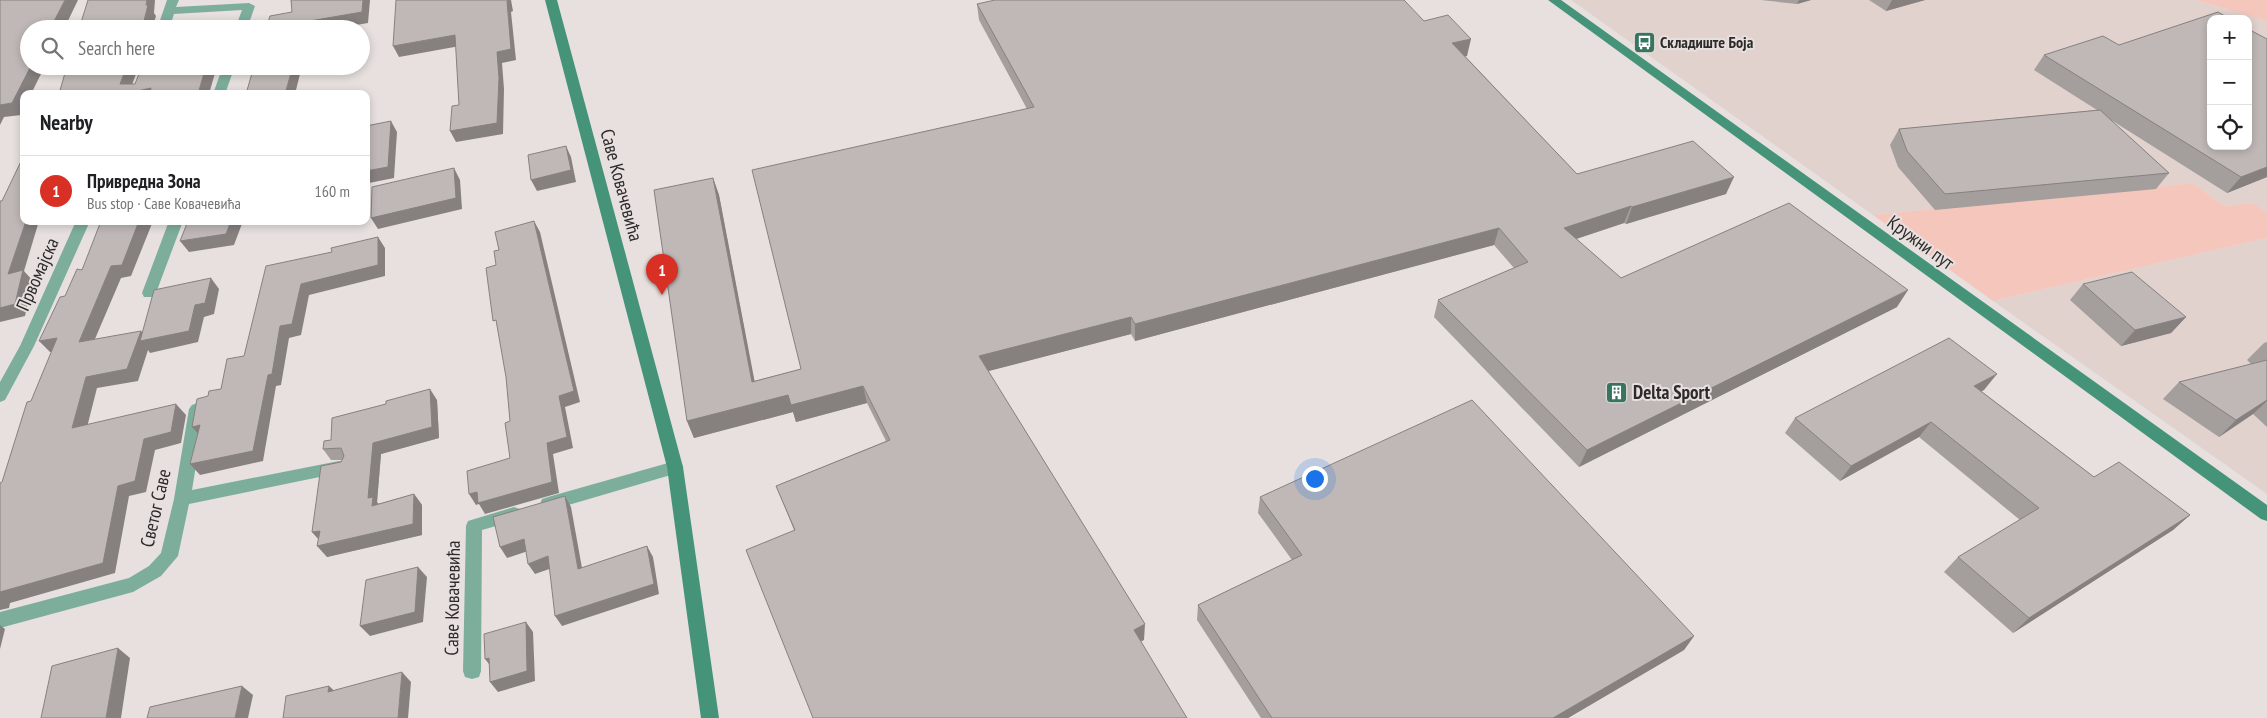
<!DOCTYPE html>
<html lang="en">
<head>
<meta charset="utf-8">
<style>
	body { margin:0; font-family:"PT Sans Narrow",sans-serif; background:#f6f6f6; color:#202124 }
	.controls { position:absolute; right:15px; top:15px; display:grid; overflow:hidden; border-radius:10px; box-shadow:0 2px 8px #0003 }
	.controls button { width:45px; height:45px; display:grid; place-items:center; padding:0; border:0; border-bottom:1px solid #e0e0e0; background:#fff; color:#202124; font:25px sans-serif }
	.you { position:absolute; left:1314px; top:478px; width:18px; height:18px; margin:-12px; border:4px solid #fff; border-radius:50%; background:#1a73e8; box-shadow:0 0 0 8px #1a73e833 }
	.badge { display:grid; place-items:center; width:32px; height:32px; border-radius:50%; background:#d93025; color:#fff; font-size:16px; font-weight:700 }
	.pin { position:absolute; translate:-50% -41px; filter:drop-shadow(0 1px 2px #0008) }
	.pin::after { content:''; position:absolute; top:26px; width:18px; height:15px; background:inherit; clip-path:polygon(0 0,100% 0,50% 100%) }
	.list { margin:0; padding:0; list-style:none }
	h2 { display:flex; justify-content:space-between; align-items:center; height:65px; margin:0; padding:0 20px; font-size:21px }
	h2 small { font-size:16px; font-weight:400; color:#757577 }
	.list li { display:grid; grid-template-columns:32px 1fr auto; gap:15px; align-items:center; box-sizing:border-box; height:70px; padding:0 20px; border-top:1px solid #e0e0e0 }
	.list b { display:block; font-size:19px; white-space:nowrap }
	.list p { margin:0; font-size:16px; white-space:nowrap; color:#757577 }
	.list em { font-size:16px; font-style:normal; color:#757577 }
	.icon { flex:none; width:28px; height:28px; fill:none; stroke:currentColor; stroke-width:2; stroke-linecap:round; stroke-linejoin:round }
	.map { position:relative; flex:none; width:2267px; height:718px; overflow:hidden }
	.search { position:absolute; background:#fff; box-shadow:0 2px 8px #0003; left:20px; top:20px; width:350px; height:55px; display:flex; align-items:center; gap:12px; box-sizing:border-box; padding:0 18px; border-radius:28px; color:#757577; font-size:19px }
	.panel { position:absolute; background:#fff; box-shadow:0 2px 8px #0003; left:20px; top:90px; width:350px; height:135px; border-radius:10px }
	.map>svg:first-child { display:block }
	.built { fill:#e1d2ce; fill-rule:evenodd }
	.green { fill:#f5c7bc }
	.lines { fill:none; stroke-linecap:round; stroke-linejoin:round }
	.street { fill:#7dae9c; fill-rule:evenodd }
	.secondary { fill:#45947a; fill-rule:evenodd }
	.wall { fill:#a49e9d }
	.shaded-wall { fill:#86817f }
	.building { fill:#bfb8b6; stroke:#86817f }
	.labels { text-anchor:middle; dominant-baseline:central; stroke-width:4; stroke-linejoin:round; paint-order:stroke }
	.far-poi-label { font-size:16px; font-weight:bold; fill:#2d2b2a; stroke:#e7e0df; text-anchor:start }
	.street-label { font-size:19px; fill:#2d2b2a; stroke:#e7e0df }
	.poi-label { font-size:19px; font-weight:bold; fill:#2d2b2a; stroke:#e7e0df; text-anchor:start }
</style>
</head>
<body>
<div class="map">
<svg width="2267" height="718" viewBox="0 0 2267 718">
	<rect width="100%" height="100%" fill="#e7e0df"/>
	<g class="built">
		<path d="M1571 0H2196L2267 21V213L2254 203 2225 206 2192 183 1873 215ZM2211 19H2248V146H2211Z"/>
		<polygon points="2267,238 2267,494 1993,301"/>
	</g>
	<g class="green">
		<polygon points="2196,0 2267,0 2267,21"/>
		<polygon points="2192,183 2225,206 2254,203 2267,213 2267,238 1993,301 1873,215"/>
	</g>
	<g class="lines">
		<g class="street">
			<polygon points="167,0 179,0 176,7 249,3 255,6 247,29 235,29 242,10 174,14 169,29 157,29"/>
			<polygon points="223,66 235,66 225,94 213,94"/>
			<polygon points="76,221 90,221 34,346 5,400 0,402 0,382 20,346"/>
			<polygon points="169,221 183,221 156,293 154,297 144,297 142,293"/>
			<polygon points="197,403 202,405 205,409 192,490 339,461 345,462 347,467 345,472 339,473 189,504 178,556 161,576 133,592 0,628 0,612 129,578 149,566 161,553 174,499 189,409 192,405"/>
			<polygon points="675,461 681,462 683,467 681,472 548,511 542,509 540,504 542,499 548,497"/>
			<polygon points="514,507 520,509 522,514 520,519 482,530 481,671 479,677 472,679 465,677 463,671 466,526 468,521"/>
		</g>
		<g class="secondary">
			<polygon points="545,0 557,0 683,467 719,718 701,718 667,467"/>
			<polygon points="1548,0 1561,0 2267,505 2267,521 2261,519"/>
		</g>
	</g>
	<g class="wall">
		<polygon points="1761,0 1811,0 1797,4"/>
		<polygon points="1869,0 1925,0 1886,11"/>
		<polygon points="977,4 1424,21 1467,56 1465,56 1577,174 1726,194 1626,224 1624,223 1576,239 1621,278 1897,307 1579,467 1434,317 1438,300 1514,268 1494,245 1135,341 1131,334 988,371 1144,640 794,530 776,486 886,441 867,403 796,422 793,412 694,438 687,421 713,178 719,195 754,381 801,369 1027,109 979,20"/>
		<polygon points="2044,55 2267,177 2227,193 2108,118 2169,173 2156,189 1935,210 1898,167 1890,145 1899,129 2097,110 2034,70"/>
		<polygon points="2083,284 2186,317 2171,333 2121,346 2070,300"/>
		<polygon points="2267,342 2267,427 2253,414 2219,437 2163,399 2179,382 2251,364 2247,360 2264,343"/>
		<polygon points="1984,390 1981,391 2094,477 2190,515 2173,530 2013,633 1944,572 1958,557 2020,520 1919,437 1840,481 1785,433 1795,418"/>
		<polygon points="437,400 439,438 381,454 377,502 378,504 414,494 422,505 422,535 327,557 319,540 312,532 342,460 331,460 323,449 331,440"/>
		<polygon points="1260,497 1694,636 1684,650 1568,718 1261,718 1197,620 1198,605 1292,560 1258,513"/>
	</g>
	<g class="shaded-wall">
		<polygon points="65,0 78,0 64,29 50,29"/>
		<polygon points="147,0 155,0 154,13 156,16 152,29 142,29"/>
		<polygon points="363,0 370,0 368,23 333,29 303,29 304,22"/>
		<polygon points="509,0 511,0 513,11 511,12 516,60 502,63 504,89 503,134 456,142 450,131 497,52 507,1"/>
		<polygon points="1799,0 1811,0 1797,4"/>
		<polygon points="1892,0 1925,0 1886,11"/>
		<polygon points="220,24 223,29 218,29"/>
		<polygon points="455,35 460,46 399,57 393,46"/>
		<polygon points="1471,39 1467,56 1449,60 1452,43"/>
		<polygon points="31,66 45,66 31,94 24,94 24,109 21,115 4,117 0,125 0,105"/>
		<polygon points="127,66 139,66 129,93 151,88 155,94 124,94 120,84"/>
		<polygon points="206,66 217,66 209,94 198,94"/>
		<polygon points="293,66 302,66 295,94 285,94"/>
		<polygon points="391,121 397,132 394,178 369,183 366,178 366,171"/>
		<polygon points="566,146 571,157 576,182 537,191 531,180"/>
		<polygon points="2267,167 2267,177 2227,193 2241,177"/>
		<polygon points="454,168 460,180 462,209 378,229 371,218"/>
		<polygon points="1734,177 1726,194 1626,224 1632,207"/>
		<polygon points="713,178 719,195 758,399 752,382"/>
		<polygon points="1631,206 1624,223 1558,245 1564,228"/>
		<polygon points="26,221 39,221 24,271 33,281 25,316 0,322 0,308 8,274"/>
		<polygon points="139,221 153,221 131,276 121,278 89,353 79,342 111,266"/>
		<polygon points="231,221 243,221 234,245 189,252 180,241"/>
		<polygon points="534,221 540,232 580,402 565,407 573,448 553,454 559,493 485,514 479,504 476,505 469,494 547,443 559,396"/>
		<polygon points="1499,228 1494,245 1135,341 1135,324"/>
		<polygon points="378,237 385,248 385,276 309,295 301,335 289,338 281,385 276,386 263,461 200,475 190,464 268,375 280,326 301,284"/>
		<polygon points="211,278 219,289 214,314 204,317 198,342 150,353 148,350 138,381 97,388 84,439 72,428 86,377 141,331 149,339 195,305"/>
		<polygon points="1908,290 1897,307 1579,467 1587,450"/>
		<polygon points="1131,317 1131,334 981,373 979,356"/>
		<polygon points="2186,317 2171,333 2121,346 2135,330"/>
		<polygon points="57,338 68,350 50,352 39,341"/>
		<polygon points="1997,374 1984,390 1962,402 1974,386"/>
		<polygon points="863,386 867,403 796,422 793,412 694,438 687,421 788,395"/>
		<polygon points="430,389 437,400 439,438 381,454 377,502 382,508 372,506 368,498 373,443"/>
		<polygon points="2267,400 2267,401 2253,414 2219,437 2236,420"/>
		<polygon points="176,404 186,415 181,443 155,450 146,492 129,496 115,573 10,603 9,608 0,610 0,592 118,486 144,439"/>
		<polygon points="1931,422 1919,437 1840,481 1851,466"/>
		<polygon points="200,425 202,438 192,427"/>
		<polygon points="414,494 422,505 422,535 327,557 317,546"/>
		<polygon points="565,496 571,507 584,579 578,569"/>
		<polygon points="2190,515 2173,530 2013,633 2029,618"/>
		<polygon points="320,531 322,543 312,532"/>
		<polygon points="524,539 531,550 507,558 500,547"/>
		<polygon points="647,546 653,557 659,594 562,626 555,616"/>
		<polygon points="548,556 555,567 535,574 528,564"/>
		<polygon points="418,567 427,577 423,622 370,636 360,626"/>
		<polygon points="526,622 533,632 535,681 498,692 490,682"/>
		<polygon points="1145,624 1144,640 1134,645 1134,630"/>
		<polygon points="0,625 5,629 0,649"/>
		<polygon points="1694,636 1684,650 1568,718 1553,718"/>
		<polygon points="118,648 130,658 121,718 106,718"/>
		<polygon points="489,658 493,669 485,659"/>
		<polygon points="402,672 411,682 408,718 398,718"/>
		<polygon points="242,686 253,695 248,718 235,718"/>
		<polygon points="329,686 339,695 328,692"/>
	</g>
	<g class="building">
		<polygon points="0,0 65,0 50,29 29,29 29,66 31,66 12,103 0,105"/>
		<polygon points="88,0 147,0 146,5 148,5 142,29 79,29"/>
		<polygon points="291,0 363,0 362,12 304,22 303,29 266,29 270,16 292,12"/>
		<polygon points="396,0 509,0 507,1 511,49 497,52 499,78 497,123 450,131 452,106 459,105 455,35 393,46"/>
		<polygon points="995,0 1404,0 1424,21 1448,15 1471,39 1452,43 1577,174 1693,141 1734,177 1632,207 1631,206 1564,228 1621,278 1789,203 1908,290 1587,450 1438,300 1528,262 1499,228 1135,324 1131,317 979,356 1145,624 1134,630 1187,718 813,718 746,550 795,530 776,486 890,440 863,386 791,405 788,395 687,421 654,190 713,178 752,382 801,369 752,170 1034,107 977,4"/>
		<polygon points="2218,12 2230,19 2211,19 2211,146 2248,146 2248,29 2267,39 2267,167 2241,177 2044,55 2103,36 2119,45"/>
		<polygon points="220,24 218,29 186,29"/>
		<polygon points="67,66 127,66 120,84 135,84 142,66 206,66 198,94 149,94 151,88 124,94 59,94"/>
		<polygon points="254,66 293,66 285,94 246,94"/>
		<polygon points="2100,110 2169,173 1945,194 1907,151 1899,129"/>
		<polygon points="391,121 388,167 366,171 366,126"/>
		<polygon points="566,146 571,170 531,180 528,155"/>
		<polygon points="24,155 24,221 26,221 8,274 23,270 15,304 0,308 0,201 2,201"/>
		<polygon points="454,168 456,198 371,218 372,187"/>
		<polygon points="101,221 139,221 122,265 111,266 79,342 141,331 127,369 86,377 72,428 176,404 171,432 144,439 135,481 118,486 103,563 0,592 0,483 2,482 27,402 31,401 57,338 39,341 60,297 65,296 77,269 82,270"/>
		<polygon points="188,221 231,221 226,234 180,241"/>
		<polygon points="534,221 574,391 559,396 567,437 547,443 552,482 478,503 477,492 469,494 467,471 510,458 505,423 510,421 506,377 496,320 493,321 486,268 496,265 494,251 499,250 495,232"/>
		<polygon points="378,237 378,265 301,284 292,324 280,326 272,374 268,375 253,451 190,464 200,425 192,427 197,399 208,396 209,391 221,389 227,359 244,356 266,266 332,252 331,248"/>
		<polygon points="2132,272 2186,317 2135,330 2083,284"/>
		<polygon points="211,278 205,303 195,305 189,331 140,341 154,290"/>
		<polygon points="1949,338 1997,374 1974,386 2094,477 2119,462 2190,515 2029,618 1958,557 2039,508 1931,422 1851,466 1795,418"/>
		<polygon points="2267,360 2267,400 2236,420 2179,382"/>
		<polygon points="430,389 432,427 373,443 368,498 373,497 372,506 414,494 413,524 317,546 320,531 312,532 321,466 341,462 344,456 341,448 323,449 324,441 331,440 332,418 386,404 386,401"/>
		<polygon points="1472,400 1694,636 1553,718 1272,718 1198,605 1302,555 1260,497"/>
		<polygon points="565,496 578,569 647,546 654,584 555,616 548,556 528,564 524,539 500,547 493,517"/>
		<polygon points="418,567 415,612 360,626 366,580"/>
		<polygon points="526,622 527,671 490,682 489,658 485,659 484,634"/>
		<polygon points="118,648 106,718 41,718 52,666"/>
		<polygon points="402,672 398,718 283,718 286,696 329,686 328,692"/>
		<polygon points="242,686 235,718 147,718 150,707"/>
	</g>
	<defs>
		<symbol id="bus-square" viewBox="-11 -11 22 22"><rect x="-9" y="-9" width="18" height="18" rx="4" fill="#387560" stroke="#e7e0df"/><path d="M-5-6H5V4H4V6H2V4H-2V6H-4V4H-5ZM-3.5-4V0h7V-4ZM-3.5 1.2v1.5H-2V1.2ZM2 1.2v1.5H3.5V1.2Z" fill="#fff"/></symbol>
		<symbol id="building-square" viewBox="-11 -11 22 22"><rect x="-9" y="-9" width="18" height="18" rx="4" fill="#387560" stroke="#e7e0df"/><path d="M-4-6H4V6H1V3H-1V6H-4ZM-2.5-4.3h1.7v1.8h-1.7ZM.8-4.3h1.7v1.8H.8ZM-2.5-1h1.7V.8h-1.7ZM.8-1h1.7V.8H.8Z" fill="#fff"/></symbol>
	</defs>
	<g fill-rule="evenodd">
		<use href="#bus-square" x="1632" y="30" width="25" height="25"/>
		<use href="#building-square" x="1604" y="380" width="25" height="25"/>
	</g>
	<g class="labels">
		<g class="far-poi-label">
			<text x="1660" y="42">Складиште Боја</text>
		</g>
		<g class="street-label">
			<text transform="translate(622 185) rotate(75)">Саве Ковачевића</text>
			<text transform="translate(1921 242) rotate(36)">Кружни пут</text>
			<text transform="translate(37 274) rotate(-66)">Првомајска</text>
			<text transform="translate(155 508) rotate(-77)">Светог Саве</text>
			<text transform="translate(452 598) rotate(-89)">Саве Ковачевића</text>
		</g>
		<g class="poi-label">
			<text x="1633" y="392">Delta Sport</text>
		</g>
	</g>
</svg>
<div class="controls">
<button>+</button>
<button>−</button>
<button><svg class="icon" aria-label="locate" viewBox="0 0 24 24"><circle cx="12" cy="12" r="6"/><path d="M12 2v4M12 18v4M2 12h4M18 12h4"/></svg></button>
</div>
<div class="you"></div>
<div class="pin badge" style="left:662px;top:295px">1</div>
<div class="search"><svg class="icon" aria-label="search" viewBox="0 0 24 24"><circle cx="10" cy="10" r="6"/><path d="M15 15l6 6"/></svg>Search here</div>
<section class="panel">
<h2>Nearby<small></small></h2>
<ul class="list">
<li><span class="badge">1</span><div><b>Привредна Зона</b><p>Bus stop · Саве Ковачевића</p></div><em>160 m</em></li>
</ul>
</section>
</div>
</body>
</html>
